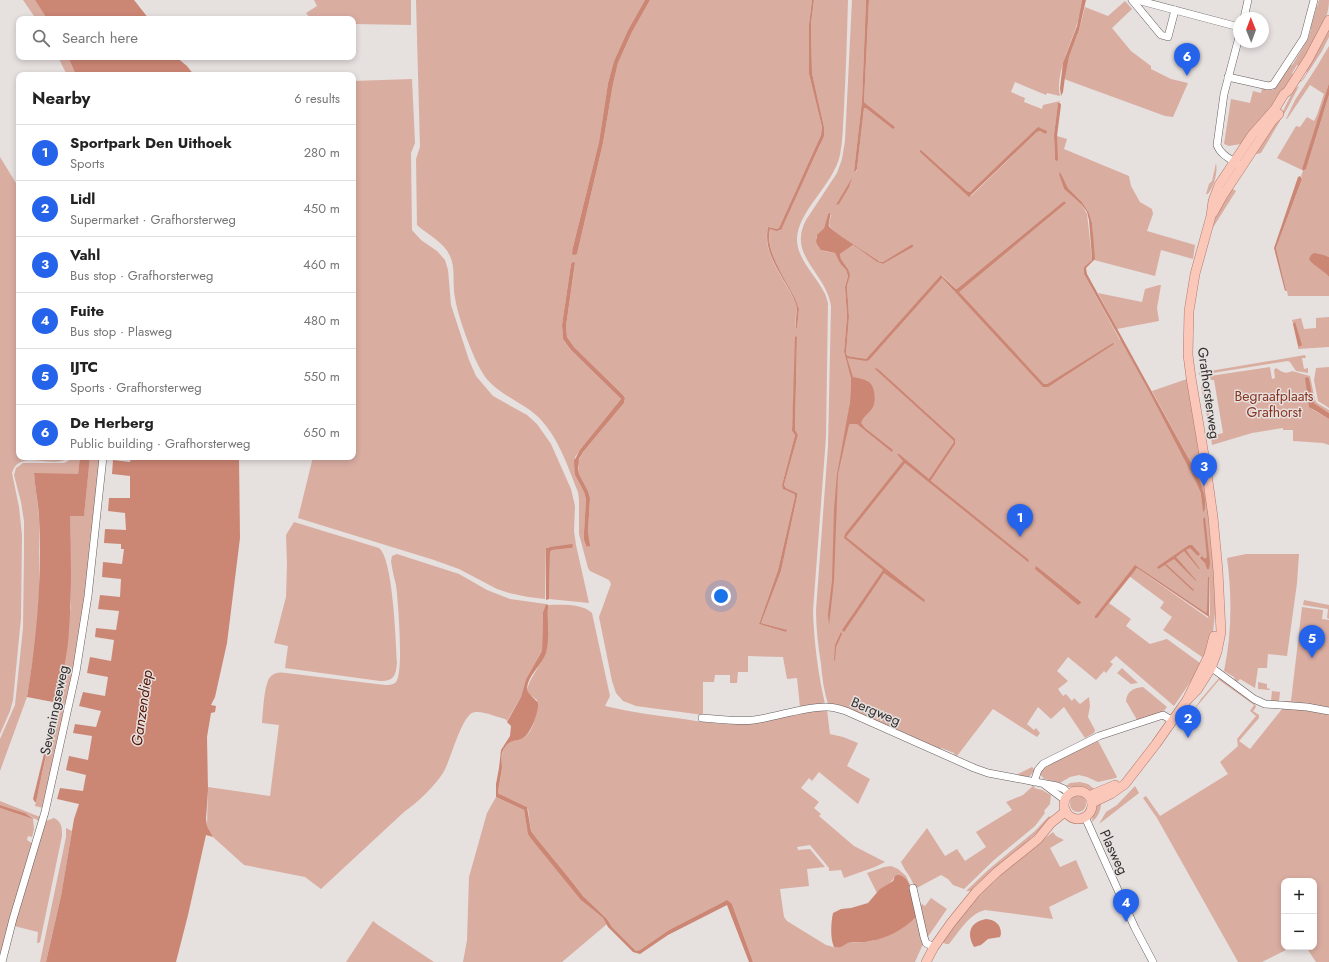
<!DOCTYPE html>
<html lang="en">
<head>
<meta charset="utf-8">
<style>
	body { margin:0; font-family:Jost,sans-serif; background:#f6f6f6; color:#222 }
	.controls { position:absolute; right:12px; bottom:12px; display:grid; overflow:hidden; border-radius:8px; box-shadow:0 2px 6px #0003 }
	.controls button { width:36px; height:36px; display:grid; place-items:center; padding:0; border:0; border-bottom:1px solid #e0e0e0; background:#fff; color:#222; font:20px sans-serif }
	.compass { position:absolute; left:1233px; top:12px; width:36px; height:36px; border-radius:50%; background:#fff; box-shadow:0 2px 6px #0003; rotate:359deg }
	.you { position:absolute; left:721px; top:596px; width:14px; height:14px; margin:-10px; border:3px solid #fff; border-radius:50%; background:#1a73e8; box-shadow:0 0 0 6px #1a73e833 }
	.badge { display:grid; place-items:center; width:26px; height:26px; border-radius:50%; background:#2563eb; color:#fff; font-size:13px; font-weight:700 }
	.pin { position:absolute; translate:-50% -33px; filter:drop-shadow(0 1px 2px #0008) }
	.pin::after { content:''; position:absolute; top:21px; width:14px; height:12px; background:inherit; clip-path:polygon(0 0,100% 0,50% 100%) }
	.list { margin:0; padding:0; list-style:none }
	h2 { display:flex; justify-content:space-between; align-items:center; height:52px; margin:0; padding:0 16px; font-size:17px }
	h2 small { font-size:13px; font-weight:400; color:#767676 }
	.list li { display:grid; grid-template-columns:26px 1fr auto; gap:12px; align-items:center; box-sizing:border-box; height:56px; padding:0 16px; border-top:1px solid #e0e0e0 }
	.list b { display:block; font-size:15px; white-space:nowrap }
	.list p { margin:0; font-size:13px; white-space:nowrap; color:#767676 }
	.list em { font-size:13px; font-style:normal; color:#767676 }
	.icon { flex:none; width:22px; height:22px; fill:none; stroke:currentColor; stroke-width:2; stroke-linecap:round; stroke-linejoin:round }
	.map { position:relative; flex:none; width:1329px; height:962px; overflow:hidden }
	.search { position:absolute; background:#fff; box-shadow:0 2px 6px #0003; left:16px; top:16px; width:340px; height:44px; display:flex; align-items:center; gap:10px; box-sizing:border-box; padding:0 14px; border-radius:8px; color:#767676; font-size:15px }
	.panel { position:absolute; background:#fff; box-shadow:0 2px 6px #0003; left:16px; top:72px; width:340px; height:388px; border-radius:8px }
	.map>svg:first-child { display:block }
	.green { fill:#daada1; fill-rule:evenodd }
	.water { fill:#cc8674 }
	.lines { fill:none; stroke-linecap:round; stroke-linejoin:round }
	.minor-casing { stroke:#635e5c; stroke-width:8 }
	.major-casing { stroke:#b2796b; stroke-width:10 }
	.minor { stroke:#fff; stroke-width:7 }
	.major { stroke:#fac7b9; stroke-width:9 }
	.labels { text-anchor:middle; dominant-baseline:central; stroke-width:3; stroke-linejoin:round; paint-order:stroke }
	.street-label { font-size:14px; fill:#32302f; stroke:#e6e0df }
	.park-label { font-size:14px; fill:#88341f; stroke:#e6e0df }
	.water-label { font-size:15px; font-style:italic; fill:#561707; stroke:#e6e0df }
</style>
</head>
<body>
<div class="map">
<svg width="1329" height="962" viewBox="0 0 1329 962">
	<rect width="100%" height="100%" fill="#e6e0df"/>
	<g class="green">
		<polygon points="23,0 35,0 47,19 36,19"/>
		<polygon points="314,0 411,0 411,25 353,24 353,19 311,19 306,13 317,6"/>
		<path d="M416 0H645L628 30 614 61 608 83 599 142 573 247 577 254 603 143 613 84 618 63 632 32 650 0H812L809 24V74L822 127 821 135 779 228 777 229 768 227C761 254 786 280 796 304 798 311 794 321 796 328H797L799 309 797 303C787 283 765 252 770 229L780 231 820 145 824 127 812 73 811 24 814 0H848C847 36 846 71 844 107 843 123 843 139 840 155 833 186 796 212 797 241 798 260 816 276 824 292 826 295 827 300 828 303L826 437 813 611C814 642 818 674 825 704L800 707 797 678 787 679 783 657 748 656V672H738L737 683H730V675H715L714 682H703V715L636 706 623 701 616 693 612 681 599 617 611 584 609 580 590 571 588 568 579 534V500L578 492C567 465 558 435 536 415 519 400 494 393 482 372 472 355 458 317 455 298 452 284 456 269 450 256 444 242 428 235 417 225L416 159 420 147ZM571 264H575L566 326 567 337 574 347 624 396 625 398 624 403 583 452 578 462 579 474 588 491 590 498 588 532 589 547H588L584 540V532L586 499 584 492 575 475V457L621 399 571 350 563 339 562 325ZM796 336 797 337 795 430 798 435 784 485 786 488 797 493V497L781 571 761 623 786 630V632L759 624 778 570 795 496 794 494 785 490 782 485 795 435 792 431Z"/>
		<path d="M852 0H866L862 101 854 171 856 172 857 169 864 108 866 107 895 127 865 104 864 102 869 0H1082C1080 9 1079 18 1076 27 1070 45 1055 77 1060 96L1047 93 1046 95 1015 82 1011 92 1025 98 1024 102 1042 109 1043 105 1060 101 1058 104 1054 135 1055 161 1057 136 1067 139 1064 149 1129 176 1131 186 1140 202 1152 209 1153 214 1147 231 1195 245 1193 259 1161 250 1155 276 1094 260 1092 223 1089 213 1082 202 1068 188 1060 173H1059L1064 189 1082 205 1087 214 1092 257V260L1084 267V274L1120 340 1122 339 1203 491 1190 461 1152 391 1187 379 1207 489 1211 534 1216 603 1213 633 1205 659 1163 630 1172 617 1160 608 1164 602 1129 576 1137 568 1208 618 1210 615 1209 577 1208 615 1136 566 1097 618 1109 603 1131 619 1126 626 1150 644 1167 639 1200 663 1201 666 1174 706 1116 656 1110 662 1113 664 1106 673 1104 671 1096 680 1068 657 1057 671 1068 681 1058 689 1063 696 1066 694 1072 701 1074 698 1080 704 1089 697 1090 706 1088 717 1095 730 1094 733 1085 738 1064 707 1051 719 1038 707 1027 724 1034 730 1036 728 1040 733 1037 737 993 709 957 756 954 754V753L941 748V750L828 704C824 691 822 678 821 664 818 646 816 628 816 610L828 446 831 306C826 272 787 256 806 220L837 173 842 159 845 141ZM1041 128 1046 133 1040 131 1037 132 971 196 922 151 967 191 970 192ZM1064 201H1065L958 292 1044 384H1047L1114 343 1046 386 1042 385 941 277 868 359 846 357 855 396 838 469 848 417 850 402 851 378 844 352 847 316 845 287 848 276 846 270 835 253 824 251 817 246 816 237 824 228 828 214 831 215 829 223 830 227 836 233 880 262H883L913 245V247L883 264 877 262 853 245 840 254 841 259 848 269 849 277 847 286 849 317 846 354 848 356 866 359 942 275 956 289 958 288Z"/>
		<path d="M1319 0H1329C1329 24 1311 46 1299 67L1297 65 1292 73 1293 75 1282 94 1241 144 1229 146 1224 144 1231 99 1250 103 1253 91 1261 93 1262 88 1273 90 1290 65H1292L1293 64 1308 39 1311 29 1309 28V26H1311L1316 9H1314L1315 7H1317Z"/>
		<polygon points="1125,1 1132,9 1112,28 1131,51 1151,66 1151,69 1171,79 1188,83 1173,117 1165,116 1064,79 1069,57 1079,30 1085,7 1108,16"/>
		<polygon points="1329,28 1329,37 1322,51 1303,80 1297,84 1299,79 1302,80 1307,72 1305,70"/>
		<polygon points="1329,46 1329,83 1302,170 1277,158 1296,126 1300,127 1307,117 1314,121 1317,115 1324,94 1310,85 1287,119 1286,119 1295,100 1316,68"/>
		<polygon points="58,57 68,57 76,75 67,75"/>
		<polygon points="412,79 415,143 411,153 412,230 421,240 437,251 445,260 448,270 449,281 451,305 469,360 476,376 493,396 527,415 537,424 551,444 571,489 575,506 574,531 576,545 589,603 549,599 550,552 552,550 572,548 548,547 546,548 545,599 528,597 509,593 497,589 459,569 434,560 298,518 313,457 353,457 353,81"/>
		<polygon points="1299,86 1287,109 1261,153 1257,154 1254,153 1282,113 1294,89"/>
		<polygon points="1329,95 1329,257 1324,255 1316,266 1323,270 1329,277 1329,296 1288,296 1287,291 1285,291 1286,290 1276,248 1302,179 1301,176 1303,171 1306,169"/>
		<path d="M0 157 19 188V457H69C54 471 19 447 12 473L19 507 22 535 21 618 13 700 10 711 0 734Z"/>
		<path d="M1216 163C1218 173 1214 186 1208 194H1206L1209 184 1212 181Z"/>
		<polygon points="1231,188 1236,191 1212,229 1211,228 1220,207"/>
		<polygon points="1159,285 1161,285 1157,308 1159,321 1117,329 1098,293 1142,302 1145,289"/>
		<polygon points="1329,317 1329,347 1298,349 1298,346 1300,347 1292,320 1301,318 1304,329 1316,328 1316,318"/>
		<polygon points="1305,355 1306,358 1302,358 1304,369 1308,368 1308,373 1296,371 1290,362 1288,361 1200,375 1198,373"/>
		<path d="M1270 367 1272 379 1275 378 1274 370 1276 368C1281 371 1285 375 1292 371L1310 376 1315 400 1317 403 1329 410V413L1314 403 1309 378 1307 377 1309 405 1313 410 1329 419V445L1323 443 1293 441V430H1283V428L1252 433 1212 445 1211 436 1223 433 1214 380H1211L1210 376Z"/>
		<polygon points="1329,367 1329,408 1318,401 1314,380 1316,368"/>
		<polygon points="1201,386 1204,386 1211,425 1216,427 1215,430 1210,432"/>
		<polygon points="72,457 80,457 78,474 34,474 39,517 39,593 36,640 27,697 0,771 0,739 15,705 23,628 24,556 24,521 21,502 14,475 16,468 23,463 64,463 68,461"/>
		<polygon points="90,457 101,457 78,650 43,808 35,806 57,706 60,704 67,662 58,703 57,700 71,606 70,516 84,515"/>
		<path d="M294 522 379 548C393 558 396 642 397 662 396 676 394 681 380 681L285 668 288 646 274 643 286 597 287 564 286 535Z"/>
		<path d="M397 554 459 574 487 590 510 599 546 604 543 612 542 651 526 679 521 697 507 721 505 719C497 717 479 709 472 713 460 720 451 760 443 773 434 787 418 802 404 812L321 889 305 877 244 865 213 837 207 826 208 787 270 796 279 725 262 723C263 713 264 682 271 676 275 672 281 672 286 673L385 685C389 685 393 685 396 682 404 673 398 600 396 585 394 577 392 569 391 561L392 556Z"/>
		<path d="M1246 554H1299L1297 583 1287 656 1268 654 1267 668H1258L1255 688 1240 679 1236 683 1234 677 1224 671C1232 633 1232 596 1227 558Z"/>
		<polygon points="1304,600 1329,605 1329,619 1327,618 1328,609 1303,605"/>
		<path d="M548 605C562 605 581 603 592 613L610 696 605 706C631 712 658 716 684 719 702 722 721 725 739 724 769 723 799 709 827 710L830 734 843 737 858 743 847 766 870 779 858 804 819 772 812 781 809 778 801 788 819 802 814 808 821 814 819 816 854 846 885 862 875 867 844 878 841 870 829 871V868L810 845 797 847 798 850 810 849 825 867 807 869 809 886 780 889 784 917 787 921 826 945 837 948 848 943 872 941 881 938 902 928 915 918 894 877C891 885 882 886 877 893L867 873 884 867 891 866 898 869 906 876 911 887 923 944 915 962H753L732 904 725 901 669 930 640 950 636 951 612 927 607 919 583 896 569 878 537 839 531 831 528 809 525 806 500 795 498 792C499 784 501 776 502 768 502 760 501 753 505 746 509 741 513 741 518 740 535 736 536 714 537 700L529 694 527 689 530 681 544 657 547 647Z"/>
		<polygon points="1302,607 1323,610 1322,619 1329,620 1329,709 1284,703 1284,701 1291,701"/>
		<polygon points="1122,668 1138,683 1131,684 1117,673"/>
		<polygon points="1219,678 1254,701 1256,707 1253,711 1259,715 1259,718 1239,741 1250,749 1282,709 1296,709 1329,714 1329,962 1316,962 1306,947 1314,947 1314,881 1284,881 1284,947 1292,947 1262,962 1238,962 1157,818 1143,798 1146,796 1160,816 1228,774 1220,762 1238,746 1237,739 1256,716 1250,711 1254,705 1219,680 1193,711 1201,699"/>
		<polygon points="1258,682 1267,684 1267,688 1270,689 1270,690 1258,689"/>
		<path d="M1143 687 1167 707 1162 713 1137 720 1126 701C1127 691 1133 688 1143 687Z"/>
		<polygon points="1272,691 1280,692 1279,702 1271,701"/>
		<polygon points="1097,739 1117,777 1116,778 1098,782 1087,777 1079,775 1070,777 1060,783 1044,779 1040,774 1044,767"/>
		<polygon points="1032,767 1035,770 1029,777 1018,777 1018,774"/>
		<polygon points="1080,782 1088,784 1097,791 1089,790 1082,787 1065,787 1070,783"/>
		<path d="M1033 786H1035L1034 788 1042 790 1051 795 1050 804 1044 811 1045 813 1035 826 994 860 964 889 953 885 948 879 941 875 915 889C912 877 905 872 901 862L927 828 945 856 957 849 965 861 986 847 976 832 1012 810 1006 802 1023 795Z"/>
		<polygon points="1135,786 1139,793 1099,824 1106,812 1117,805"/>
		<circle cx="1078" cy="804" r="8"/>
		<polygon points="496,797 524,810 527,827 532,840 578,895 587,905 603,918 607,924 562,962 463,962 467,940 469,877 487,813"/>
		<polygon points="0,801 40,817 39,821 25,813 0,805"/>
		<path d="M1101 803C1101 810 1098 817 1092 822 1093 814 1094 807 1101 803Z"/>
		<polygon points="0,808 33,819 34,829 32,837 28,836 27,840 33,844 0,958"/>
		<polygon points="1049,816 1052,819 972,891 966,891 988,870 1035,831"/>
		<path d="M54 818C62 822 62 828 62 836L40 942 38 943H37L38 932 14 926 46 821Z"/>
		<polygon points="66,828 72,831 61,896 46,962 40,962 66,837"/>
		<path d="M1053 832 1056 836 1064 840 1050 848 1060 867 1076 860 1088 888 1049 907 1053 919 985 910C969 914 959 932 949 944H946L942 942 980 893 1010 866Z"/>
		<polygon points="931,898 947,909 927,938 919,908 922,904 925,906"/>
		<polygon points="373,921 378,925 434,962 346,962"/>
	</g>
	<g class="water">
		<polygon points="35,0 134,0 149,19 47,19"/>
		<polygon points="645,0 650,0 632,32 618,63 613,84 603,143 577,254 574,255 572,254 573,247 599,142 608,83 614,61 628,30"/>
		<path d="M812 0H814L811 24 812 73 824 127V136L781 230 777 231 770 229C764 251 788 283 797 303L799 309 797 328H796C795 320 798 311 796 304 786 278 762 256 768 227L777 229 779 228 821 135 822 127 809 74V24Z"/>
		<polygon points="866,0 869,0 864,102 866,104 895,127 893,129 866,108 864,108 857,169 855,172 854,171 862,101"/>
		<polygon points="1082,0 1086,0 1079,30 1069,57 1065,77 1063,92 1061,96 1060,88 1063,63 1077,26"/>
		<polygon points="68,57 176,57 187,66 194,75 76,75"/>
		<polygon points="1329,83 1329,95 1306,169 1303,171 1302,169"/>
		<polygon points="1058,103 1060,103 1061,105 1057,136 1058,160 1057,161 1055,160 1054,135"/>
		<polygon points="1038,127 1047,131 1046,134 1040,131 1037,132 969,197 920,152 920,150 922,151 967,191 970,192"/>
		<path d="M1060 172 1068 188 1082 202 1089 213 1092 223 1095 259 1086 268 1087 274 1190 461C1197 476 1209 495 1204 512L1203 511 1201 493 1196 482 1149 391 1084 274V267L1092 260V257L1089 220 1087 212 1082 205 1064 189 1059 174Z"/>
		<polygon points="1300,176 1302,179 1276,248 1286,290 1285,291 1274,248 1298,177"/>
		<polygon points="852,178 849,187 839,204 836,205"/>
		<path d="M1064 201 1066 203 959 292 1044 384H1047L1113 343 1114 344 1048 387H1043L942 278 869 360 866 361 847 358 853 377C858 378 864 379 869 382 875 387 876 400 873 407 870 413 863 416 861 423L865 428 893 450 892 452 857 424H850L849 425 838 474 834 581 829 625 828 614 832 581 834 509 837 474 850 402 851 378 844 352 847 316 845 287 848 276 846 270 840 263 835 253 821 250 817 245 816 241 817 235 824 228 828 214 830 213C831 217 828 222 829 226 831 231 872 256 880 262H883L911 245H913V247L883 264 877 262 853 245 840 254 841 259 848 269 850 275 847 286 849 317 846 354 848 356 866 359 941 275 956 289 958 288Z"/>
		<path d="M1314 253 1324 255 1329 257V277C1323 269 1314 267 1309 259L1311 255Z"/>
		<polygon points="573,262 575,263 566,326 567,337 574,347 624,396 625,398 624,403 583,452 579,459 578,468 579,474 588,491 590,498 588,532 590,546 587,547 584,540 584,532 586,499 584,492 575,475 574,461 580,450 621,399 571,350 563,339 562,325 571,264"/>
		<polygon points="1295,322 1302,345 1299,347 1298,346 1293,324"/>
		<polygon points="796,336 797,337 795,430 797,433 798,435 784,485 786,488 797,493 797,497 781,571 761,623 787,630 786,632 759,624 778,570 795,496 794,494 783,489 782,485 795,435 792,431 795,337"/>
		<polygon points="875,368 878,369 955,439 955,444 931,480 931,481 1029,560 1028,562 905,463 846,537 925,600 924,602 884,573 844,632 842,630 883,570 844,538 845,534 903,461 897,454 899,454 929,479 954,442 953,440 875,369"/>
		<polygon points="1307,377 1309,378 1314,403 1329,413 1329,419 1309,407 1305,378"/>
		<path d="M80 457H90L84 516H70C71 554 72 592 69 630 68 653 62 677 57 700L58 703 27 697C37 638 42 577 39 516 38 502 35 488 34 473L78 474Z"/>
		<polygon points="131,457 239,457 240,538 227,643 215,697 211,705 216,706 215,712 211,713 207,737 208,790 206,819 207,826 213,837 206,835 188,915 176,962 46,962 61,896 74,819 79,804 57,799 60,788 83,791 86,775 66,770 69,756 88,760 92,736 73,733 75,724 96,727 101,711 79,706 83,692 105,696 108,677 87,673 90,657 111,661 114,640 95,637 96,628 116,630 119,611 98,609 100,595 120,597 121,579 102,577 103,562 122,564 124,549 121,549 121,544 104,543 105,529 126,530 125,513 108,511 109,498 130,498 130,476 112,474 113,460 130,462"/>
		<polygon points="1205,517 1210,563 1209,569 1207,569 1205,563 1200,558 1202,556 1205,559 1207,557 1203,519"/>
		<polygon points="572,544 573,545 572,548 552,550 550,552 549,599 546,600 546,548 550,547"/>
		<polygon points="1189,545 1192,545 1200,554 1198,556 1190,548 1186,550 1200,569 1199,569 1184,551 1176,557 1196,580 1196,581 1174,559 1166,564 1194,590 1193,591 1165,565 1158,569 1157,567"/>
		<polygon points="1135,565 1206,613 1207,611 1208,577 1209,577 1209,617 1137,568 1097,618 1095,618 1095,616"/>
		<polygon points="1036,566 1081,602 1081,603 1078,605 1035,569"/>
		<path d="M546 604 548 605V607C547 622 550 638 546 653 542 665 528 675 527 688 527 694 535 698 538 703 539 711 531 734 523 738 517 742 510 739 505 747 500 753 502 761 502 768 501 776 499 784 498 792L499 794 527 807 531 831 537 839 569 878 583 896 607 919 612 927 636 951 640 950 669 930 727 900 732 904 753 962H749L727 905 668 935 640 954 633 952 608 927 603 918 581 900 532 840 528 834 524 810 496 797V784L499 768 501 750 510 736 511 726 507 722 521 697 526 679 542 651 543 612Z"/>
		<polygon points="841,632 842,634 836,647 835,660 834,661 835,645"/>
		<polygon points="52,721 53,722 36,802 35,802 33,799"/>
		<polygon points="0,805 25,813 34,819 33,819 0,808"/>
		<path d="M897 875C913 875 913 903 916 914L915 918C904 929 886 939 870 941 863 943 855 941 848 943 843 945 841 949 834 947 830 938 831 922 833 913L841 909 851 908 868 903 880 889 893 881 895 876Z"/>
		<path d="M986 919C995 920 1001 924 1001 934L1000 937 988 939 981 945 974 947C966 933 970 922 986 919Z"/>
	</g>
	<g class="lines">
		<defs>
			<g id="minor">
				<polyline points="1132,0 1161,35 1168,37 1175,10"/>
				<polyline points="1137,0 1239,27"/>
				<polyline points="1244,18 1248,0"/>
				<polyline points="1228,77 1268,86 1273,85 1304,38 1314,0"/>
				<path d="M1238 164C1230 159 1220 154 1217 145L1224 94 1239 37"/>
				<polyline points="1208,665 1254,699 1265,704 1307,707 1329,711"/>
				<path d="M702 718C719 719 737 722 754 720 777 717 806 706 827 707 834 707 840 709 846 711L974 768 988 773 1057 786 1064 789 1069 794"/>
				<polyline points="1034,782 1038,770 1043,764 1099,736 1163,715 1173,721"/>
				<polyline points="1045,785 1065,800"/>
				<polyline points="1085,817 1135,928 1153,962"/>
				<polyline points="913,888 924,937 926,943 934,947"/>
				<polyline points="2,962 13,919 45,812 76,672 88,596 103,457"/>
			</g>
			<g id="major">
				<polyline points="1213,213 1223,195 1272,121 1279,114"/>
				<polyline points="1187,700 1197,690 1211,668 1217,652 1221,632 1218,571 1213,517 1206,467 1191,378 1188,355 1189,311 1195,274 1211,216 1213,201 1219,185 1252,135 1275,109 1284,94 1288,91 1309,58 1329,20"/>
				<circle cx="1078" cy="805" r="14"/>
				<polyline points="1089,796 1115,785"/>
				<polyline points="1092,803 1111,794 1125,784 1156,744 1187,700 1209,655 1214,636"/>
				<polyline points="926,962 934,947 951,923 976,892 997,872 1038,839 1051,823 1066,811"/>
			</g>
		</defs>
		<use href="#minor" class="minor-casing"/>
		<use href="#major" class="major-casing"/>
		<use href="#minor" class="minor"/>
		<use href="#major" class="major"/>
	</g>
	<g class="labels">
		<g class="street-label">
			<text transform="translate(1209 393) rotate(82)">Grafhorsterweg</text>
			<text transform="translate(54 710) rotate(-78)">Seveningseweg</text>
			<text transform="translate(876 711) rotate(23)">Bergweg</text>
			<text transform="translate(1114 852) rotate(65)">Plasweg</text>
		</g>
		<g class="park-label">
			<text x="1274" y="396">Begraafplaats<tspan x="1274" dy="16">Grafhorst</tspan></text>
		</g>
		<g class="water-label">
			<text transform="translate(142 708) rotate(-82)">Ganzendiep</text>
		</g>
	</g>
</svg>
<div class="controls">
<button>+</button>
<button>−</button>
</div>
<svg class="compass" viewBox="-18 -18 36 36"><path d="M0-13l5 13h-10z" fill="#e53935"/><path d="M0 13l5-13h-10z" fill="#767676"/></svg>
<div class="you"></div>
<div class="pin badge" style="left:1020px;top:537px">1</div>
<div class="pin badge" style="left:1188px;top:738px">2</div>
<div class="pin badge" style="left:1204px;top:486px">3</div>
<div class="pin badge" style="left:1126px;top:922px">4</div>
<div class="pin badge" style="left:1312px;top:658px">5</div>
<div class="pin badge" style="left:1187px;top:76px">6</div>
<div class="search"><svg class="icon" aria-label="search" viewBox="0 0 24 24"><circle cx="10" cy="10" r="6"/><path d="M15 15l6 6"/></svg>Search here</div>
<section class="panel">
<h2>Nearby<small>6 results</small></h2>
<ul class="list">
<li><span class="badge">1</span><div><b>Sportpark Den Uithoek</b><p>Sports</p></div><em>280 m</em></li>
<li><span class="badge">2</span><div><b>Lidl</b><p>Supermarket · Grafhorsterweg</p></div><em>450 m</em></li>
<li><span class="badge">3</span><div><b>Vahl</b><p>Bus stop · Grafhorsterweg</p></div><em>460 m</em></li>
<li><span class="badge">4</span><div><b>Fuite</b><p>Bus stop · Plasweg</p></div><em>480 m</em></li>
<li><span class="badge">5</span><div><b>IJTC</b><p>Sports · Grafhorsterweg</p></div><em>550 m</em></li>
<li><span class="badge">6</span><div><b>De Herberg</b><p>Public building · Grafhorsterweg</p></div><em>650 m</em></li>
</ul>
</section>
</div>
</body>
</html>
